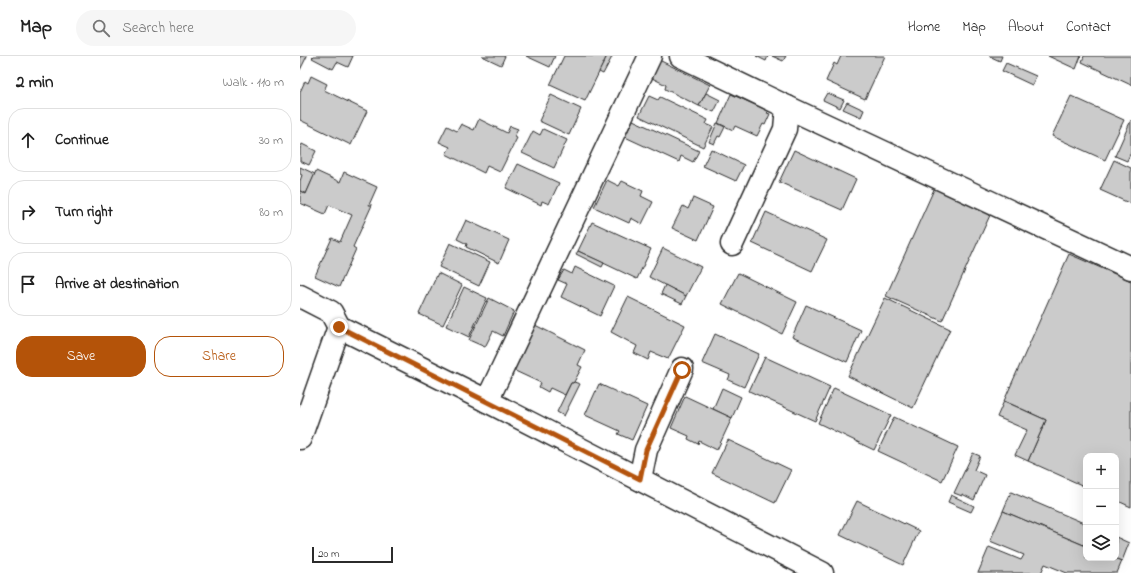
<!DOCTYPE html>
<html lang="en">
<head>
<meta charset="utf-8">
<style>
	body { margin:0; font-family:"Indie Flower",sans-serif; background:#f6f6f6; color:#222 }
	.controls { position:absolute; right:12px; bottom:12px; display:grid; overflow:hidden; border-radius:8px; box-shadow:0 4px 16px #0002 }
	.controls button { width:36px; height:36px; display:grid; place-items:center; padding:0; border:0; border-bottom:1px solid #e0e0e0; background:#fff; color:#222; font:20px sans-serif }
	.scale { position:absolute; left:12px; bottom:10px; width:81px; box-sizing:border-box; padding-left:4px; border:2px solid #2b2b2b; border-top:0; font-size:11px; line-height:14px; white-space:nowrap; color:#2b2b2b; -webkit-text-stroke:3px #fff; paint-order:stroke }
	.stop { position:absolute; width:12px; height:12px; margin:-9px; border:3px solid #b45309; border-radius:50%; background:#fff }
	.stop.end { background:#b45309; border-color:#fff; box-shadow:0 1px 4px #0008 }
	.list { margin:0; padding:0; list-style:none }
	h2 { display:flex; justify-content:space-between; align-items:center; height:52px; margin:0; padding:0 16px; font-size:17px }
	h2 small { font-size:13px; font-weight:400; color:#767676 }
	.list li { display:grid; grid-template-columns:26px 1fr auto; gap:12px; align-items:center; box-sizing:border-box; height:64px; margin:0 8px 8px; padding:0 8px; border:1px solid #e0e0e0; border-radius:16px }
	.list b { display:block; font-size:15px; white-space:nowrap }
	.list em { font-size:13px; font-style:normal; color:#767676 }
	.actions { display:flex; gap:8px; padding:12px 16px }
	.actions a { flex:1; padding:9px 0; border:1px solid #b45309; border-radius:16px; text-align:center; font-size:14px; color:#b45309 }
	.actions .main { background:#b45309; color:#fff }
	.icon { flex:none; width:22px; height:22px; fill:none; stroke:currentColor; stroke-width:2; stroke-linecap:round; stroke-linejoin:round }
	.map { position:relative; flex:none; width:831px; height:517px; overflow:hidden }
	header { display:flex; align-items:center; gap:24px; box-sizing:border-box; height:56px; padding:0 20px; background:#fff; border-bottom:1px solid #e0e0e0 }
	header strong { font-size:19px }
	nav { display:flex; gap:22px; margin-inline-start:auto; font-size:14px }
	.search { width:280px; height:36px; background:#f6f6f6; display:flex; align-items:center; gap:10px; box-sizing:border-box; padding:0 14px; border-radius:22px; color:#767676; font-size:15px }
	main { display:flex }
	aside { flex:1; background:#fff }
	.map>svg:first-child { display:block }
	.building { fill:#cbcbcb; stroke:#2b2b2b }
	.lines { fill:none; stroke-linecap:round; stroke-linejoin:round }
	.minor-casing { stroke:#2b2b2b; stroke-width:25 }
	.minor { stroke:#fff; stroke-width:22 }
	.route { stroke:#b45309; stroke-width:5 }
</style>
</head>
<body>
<header>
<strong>Map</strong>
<div class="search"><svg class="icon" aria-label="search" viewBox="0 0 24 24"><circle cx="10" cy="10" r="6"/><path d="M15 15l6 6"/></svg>Search here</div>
<nav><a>Home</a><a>Map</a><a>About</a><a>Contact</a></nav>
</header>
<main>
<aside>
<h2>2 min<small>Walk · 110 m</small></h2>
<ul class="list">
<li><svg class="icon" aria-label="ahead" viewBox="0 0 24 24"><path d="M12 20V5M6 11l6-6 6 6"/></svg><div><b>Continue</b></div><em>30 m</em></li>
<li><svg class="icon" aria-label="right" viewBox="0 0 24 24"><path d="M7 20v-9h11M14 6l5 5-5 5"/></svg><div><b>Turn right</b></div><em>80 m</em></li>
<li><svg class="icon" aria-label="arrive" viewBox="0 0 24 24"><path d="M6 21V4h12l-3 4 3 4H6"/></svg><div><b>Arrive at destination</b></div></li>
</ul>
<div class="actions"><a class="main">Save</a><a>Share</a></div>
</aside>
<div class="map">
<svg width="831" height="517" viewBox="0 0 831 517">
	<rect width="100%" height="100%" fill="#fff"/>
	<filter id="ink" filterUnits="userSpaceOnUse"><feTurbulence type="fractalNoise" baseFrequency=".025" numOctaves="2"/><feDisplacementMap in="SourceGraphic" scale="8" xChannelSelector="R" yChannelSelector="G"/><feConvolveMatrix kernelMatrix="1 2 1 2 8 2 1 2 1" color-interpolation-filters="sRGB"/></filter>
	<g filter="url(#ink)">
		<g class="building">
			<polygon points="0,0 7,0 0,14"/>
			<polygon points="14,0 53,0 48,11 37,6 33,13 12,2"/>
			<polygon points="182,0 205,0 201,9"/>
			<polygon points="226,0 255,0 250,11"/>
			<polygon points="264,0 307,0 285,45 250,29"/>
			<polygon points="307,0 312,1 303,18 299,16"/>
			<polygon points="456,0 468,0 466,5"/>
			<polygon points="472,0 486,0 483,5"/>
			<polygon points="541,0 585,0 565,43 526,25 534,7 537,9"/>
			<polygon points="689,0 702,0 700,5"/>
			<polygon points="748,0 781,0 776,13"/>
			<polygon points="784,0 831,0 831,29 782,6"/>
			<polygon points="357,3 410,29 399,50 365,33 366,29 348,20"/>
			<polygon points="706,7 736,20 732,29 702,15"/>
			<polygon points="11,20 27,28 24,34 67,55 51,89 0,64 0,36 5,25 8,27"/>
			<polygon points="406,37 420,44 414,56 399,50"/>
			<polygon points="527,37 544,44 540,52 523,44"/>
			<polygon points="431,38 469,55 467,57 470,58 465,69 463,68 457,80 435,70 433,74 418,67"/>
			<polygon points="251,39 281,53 269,79 239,65"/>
			<polygon points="349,40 358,44 360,41 408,64 406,68 413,71 403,91 339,60"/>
			<polygon points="771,40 824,64 805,104 752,80"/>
			<polygon points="547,46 564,54 561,61 543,53"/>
			<polygon points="179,63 207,77 210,70 218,73 214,81 217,82 200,116 187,110 184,117 146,98 150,91 139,86 147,70 157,75 161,68 174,74"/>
			<polygon points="333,64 399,95 393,106 381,100 379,106 325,81"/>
			<polygon points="831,64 831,96 827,105 815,100"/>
			<polygon points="417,67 425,71 420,81 418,80 414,88 409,86"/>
			<polygon points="243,73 267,84 254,112 222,97 233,75 240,79"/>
			<polygon points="2,88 16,95 9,109 0,105 0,93"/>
			<polygon points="411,93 444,109 436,125 403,110"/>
			<polygon points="494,94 556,123 542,154 479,126"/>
			<polygon points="814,104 831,112 831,148 800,134"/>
			<polygon points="218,108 259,127 249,148 242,145 241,149 206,132"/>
			<polygon points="0,111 15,118 6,138 0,135 0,125 2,119 0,118"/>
			<polygon points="16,115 40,126 44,116 77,131 69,149 72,149 53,191 56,193 39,231 15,220 32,182 40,186 52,159 29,149 25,158 0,147 0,135 6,138"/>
			<polygon points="307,124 319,130 322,125 343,135 341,140 353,146 342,168 331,162 329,167 294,151"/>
			<polygon points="635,131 691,157 642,265 586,240"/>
			<polygon points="393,142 413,151 398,184 372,172 383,150 388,153"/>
			<polygon points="466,156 527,184 512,215 452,187"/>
			<polygon points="166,164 209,184 199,207 166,191 167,188 157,183"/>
			<polygon points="292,166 351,193 337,223 278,195"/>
			<polygon points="150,187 190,206 179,230 139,211"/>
			<polygon points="363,192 401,211 386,240 349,221"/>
			<polygon points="278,195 304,207 302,211 276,198"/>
			<polygon points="769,198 831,225 831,451 816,444 816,400 786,400 786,431 728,405 746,364 704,345"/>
			<polygon points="275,211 314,230 300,260 261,241 267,228 258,224 264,214 272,218"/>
			<polygon points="138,217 162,229 143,269 119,258"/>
			<polygon points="438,217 497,246 482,278 422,248"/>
			<polygon points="365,229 386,240 382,248 361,238"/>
			<polygon points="164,231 187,242 169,281 146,270"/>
			<polygon points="328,241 385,269 368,303 351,296 348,304 334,297 337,290 311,276"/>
			<polygon points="189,242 214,255 203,280 193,275 185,291 169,284"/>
			<polygon points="585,242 650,273 613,352 548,320"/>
			<polygon points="506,249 561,274 547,306 492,281"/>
			<polygon points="235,269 285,294 278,309 282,311 274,326 273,327 271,327 265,339 250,332 248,336 239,331 241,327 213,314"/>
			<polygon points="415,278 459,298 444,331 428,324 430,319 402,307"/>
			<polygon points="465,301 530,331 515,365 449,335"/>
			<polygon points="274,326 280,328 264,360 257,356 271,327 273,327"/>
			<polygon points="299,328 347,350 332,384 318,378 320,375 285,359"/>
			<polygon points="422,332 441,341 432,362 413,353"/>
			<polygon points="534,332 591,359 574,394 518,367"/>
			<polygon points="385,340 432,362 417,394 399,385 398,388 388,383 389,380 371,372"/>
			<polygon points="704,345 746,364 728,405 715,399 727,374 697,361"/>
			<polygon points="594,361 658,391 642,425 578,395"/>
			<polygon points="428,384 491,414 475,447 412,417"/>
			<polygon points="673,397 680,400 674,414 685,419 674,444 662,438 662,440 654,437"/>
			<polygon points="711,436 786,468 786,490 703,455"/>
			<polygon points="651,439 674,450 671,456 648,446"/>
			<polygon points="557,445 619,475 603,509 540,479"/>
			<polygon points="703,455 786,490 786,502 814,502 822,505 817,517 767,517 745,508 741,517 678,517 689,491 721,504 724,499 690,485"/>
			<polygon points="816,481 829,487 822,505 814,502 816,502"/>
		</g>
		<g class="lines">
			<defs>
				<g id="minor">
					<polyline points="381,0 487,51 831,212"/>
					<polyline points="432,188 485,73 487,51"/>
					<polyline points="0,240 31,256 39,271 187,345 522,517"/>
					<polyline points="187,345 350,0"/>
					<polyline points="0,382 39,271"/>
					<polyline points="340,423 346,394 382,313"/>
				</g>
			</defs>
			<use href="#minor" class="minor-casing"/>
			<use href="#minor" class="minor"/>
		</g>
	</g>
	<g class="lines" filter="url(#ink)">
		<polyline class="route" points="39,271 340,423 346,394 382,314"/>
	</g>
</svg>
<div class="controls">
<button>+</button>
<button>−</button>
<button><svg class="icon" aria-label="layers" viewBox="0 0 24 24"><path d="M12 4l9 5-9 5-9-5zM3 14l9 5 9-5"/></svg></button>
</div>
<div class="scale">20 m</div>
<div class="stop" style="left:382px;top:314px"></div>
<div class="stop end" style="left:39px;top:271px"></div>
</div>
</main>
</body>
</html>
